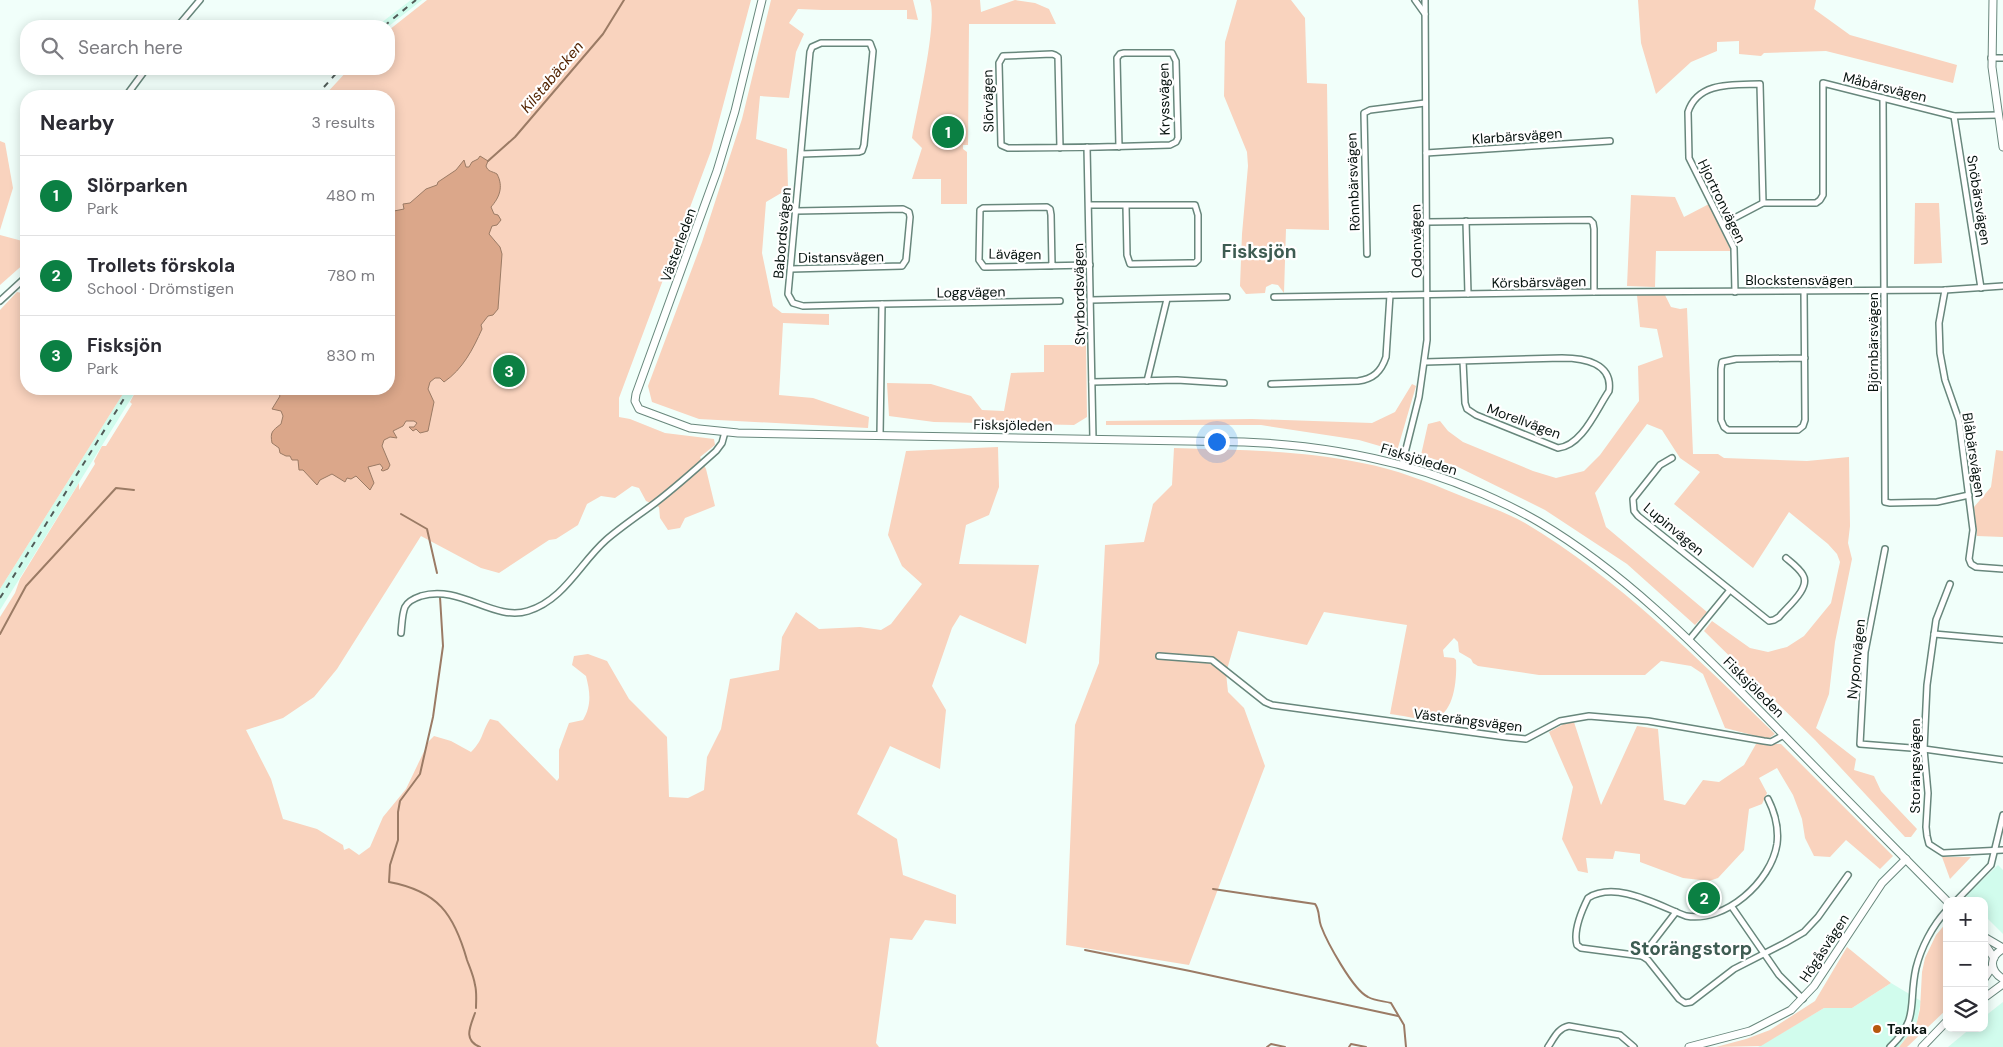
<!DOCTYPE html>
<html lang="en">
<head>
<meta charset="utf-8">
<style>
	body { margin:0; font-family:"DM Sans",sans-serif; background:#f7f7f7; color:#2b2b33 }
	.controls { position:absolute; right:15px; bottom:15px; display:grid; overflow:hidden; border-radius:10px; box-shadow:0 2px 12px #0003 }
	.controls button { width:45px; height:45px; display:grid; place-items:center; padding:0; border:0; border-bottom:1px solid #e1e1e2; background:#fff; color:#2b2b33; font:25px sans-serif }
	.you { position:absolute; left:1216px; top:441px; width:18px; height:18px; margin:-12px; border:4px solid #fff; border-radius:50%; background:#1a73e8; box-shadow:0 0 0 8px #1a73e833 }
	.badge { display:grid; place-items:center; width:32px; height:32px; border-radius:50%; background:#0b8043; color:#fff; font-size:16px; font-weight:700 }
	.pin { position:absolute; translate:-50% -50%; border:2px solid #fff; box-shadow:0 1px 5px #0006 }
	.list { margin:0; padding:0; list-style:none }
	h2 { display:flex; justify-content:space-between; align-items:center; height:65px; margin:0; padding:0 20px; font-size:21px }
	h2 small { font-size:16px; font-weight:400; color:#7c7c81 }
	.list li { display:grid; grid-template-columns:32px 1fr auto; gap:15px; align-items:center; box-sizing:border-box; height:80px; padding:0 20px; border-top:1px solid #e1e1e2 }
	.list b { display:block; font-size:19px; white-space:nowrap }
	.list p { margin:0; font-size:16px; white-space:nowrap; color:#7c7c81 }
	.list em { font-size:16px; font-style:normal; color:#7c7c81 }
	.icon { flex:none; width:28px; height:28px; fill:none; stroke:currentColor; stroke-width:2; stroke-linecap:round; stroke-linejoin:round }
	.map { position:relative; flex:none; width:2003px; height:1047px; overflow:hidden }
	.search { position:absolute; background:#fff; box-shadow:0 2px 12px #0003; left:20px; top:20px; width:375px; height:55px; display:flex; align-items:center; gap:12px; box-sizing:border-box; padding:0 18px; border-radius:20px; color:#7c7c81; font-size:19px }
	.panel { position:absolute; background:#fff; box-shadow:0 2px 12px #0003; left:20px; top:90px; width:375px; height:305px; border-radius:20px }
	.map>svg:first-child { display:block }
	.built { fill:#d1fced }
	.green { fill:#f9d3be }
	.water { fill:#dba78a; stroke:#9b7b65 }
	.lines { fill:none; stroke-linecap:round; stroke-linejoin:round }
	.stream { stroke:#9b7b65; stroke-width:2 }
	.street-casing { stroke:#68877c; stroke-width:8 }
	.secondary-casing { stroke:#68877c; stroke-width:9 }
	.street { stroke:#fff; stroke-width:5 }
	.secondary { stroke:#fff; stroke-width:7 }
	.rail { stroke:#515d59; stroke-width:2; stroke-dasharray:6 6; stroke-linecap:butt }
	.poi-dot { fill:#b7580d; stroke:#fff; stroke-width:2 }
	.labels { text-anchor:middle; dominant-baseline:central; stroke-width:4.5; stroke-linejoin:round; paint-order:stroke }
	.street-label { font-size:14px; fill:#07130f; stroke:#fff }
	.poi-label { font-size:14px; font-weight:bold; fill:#07130f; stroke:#fff; text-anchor:start }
	.water-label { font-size:15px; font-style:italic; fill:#532301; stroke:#fff }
	.district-label { font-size:19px; font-weight:bold; fill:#3e5c52; stroke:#fff }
</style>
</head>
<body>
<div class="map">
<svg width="2003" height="1047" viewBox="0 0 2003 1047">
	<rect width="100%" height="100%" fill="#f1fffa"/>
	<g class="built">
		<polygon points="411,0 422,0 389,26 377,26"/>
		<polygon points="126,389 137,389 0,610 0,589"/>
		<polygon points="1998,865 2003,870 2003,934 1984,915 1984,901 1970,901 1966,896"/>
		<polygon points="1891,983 1921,1001 1916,1026 1899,1047 1758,1047 1824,1008 1852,1008"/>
		<polygon points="2003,1002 2003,1047 1948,1047 1971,1028 1984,1028 1984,1017"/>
	</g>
	<g class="green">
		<path d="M427 0H751L711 151 619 398V417L630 419 665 433 714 439 715 445 700 457 706 469 715 506 685 518 680 528 668 530 660 518 659 507 646 501 639 488 632 486 615 498 601 496 587 504 578 525 556 539 549 540 499 573 481 568 421 536 337 669 314 697 283 718 246 730 271 779 283 819 317 829 343 845 344 850 349 848 359 855 370 847 383 817 406 789 429 741 434 736 451 741 471 752C484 739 481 733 490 719L498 721 557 781 559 778V750L569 723 583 720C592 705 590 692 586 676L572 665 574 656 588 654 607 661 629 699 667 737 669 797 688 798 704 790 707 757 721 729 730 679 779 670 782 637 796 612 819 629 860 627 881 630 891 624 922 584 902 566 888 535 906 451 998 447 999 487 989 515 966 525 959 564 1039 565 1026 644 960 615 952 628 932 686 946 710 940 769 890 746 857 814 897 839 903 875 956 895V924L925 920 912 940 890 938 876 1043 879 1047H0V617L15 593 20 579 79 483V490L95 464 94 461 102 446H106L132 404 130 402 137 389H389V96H324L349 69H389V30Z"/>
		<polygon points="771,0 913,0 918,20 907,19 907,10 822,10 798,9 789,23 804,34 796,52 789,98 760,96 756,139 787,149 788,189 766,202 762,253 773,306 782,313 829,314 829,325 783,323 779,395 813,398 869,417 868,428 699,419 652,402 648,386 702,242 742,119"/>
		<path d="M930 0H980L981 12 1015 0 1035 3 1049 9 1056 24H969L968 145H963V149L967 152V204H941V179H912L922 148 912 138C917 110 938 22 930 0Z"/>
		<polygon points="1237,0 1291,0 1305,18 1307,83 1327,84 1329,230 1286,229 1284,293 1278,285 1272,284 1266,287 1265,293 1246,294 1240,286 1242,234 1248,166 1247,152 1224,96 1225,42"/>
		<polygon points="1638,0 1816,0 1814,9 1850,35 1957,65 1953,83 1826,51 1764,53 1761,56 1739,54 1739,41 1717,42 1717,51 1691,62 1656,94 1641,43"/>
		<polygon points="0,141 5,143 13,188 0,230"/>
		<polygon points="1631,195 1675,197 1684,217 1709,204 1731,251 1656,251 1655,287 1627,286"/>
		<polygon points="1915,203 1939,203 1942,263 1914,264"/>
		<polygon points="0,235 26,242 26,262 0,285"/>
		<polygon points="17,292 26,294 26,389 126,389 0,589 0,310"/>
		<polygon points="1637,295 1665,295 1671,307 1680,309 1687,308 1693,454 1718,454 1724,458 1807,461 1849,457 1850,526 1848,543 1852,559 1835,642 1829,694 1816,728 1856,759 1854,770 1874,776 1881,791 1917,829 1911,837 1905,837 1815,740 1704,631 1712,621 1750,648 1768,652 1787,647 1804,636 1831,603 1840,562 1837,554 1828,544 1789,512 1753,568 1674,504 1700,472 1680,458 1662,430 1647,424 1595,493 1606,527 1707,612 1695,625 1627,564 1545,510 1456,466 1421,455 1428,424 1440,421 1448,431 1463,442 1533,471 1556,478 1584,471 1600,455 1639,401 1638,366 1663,357 1657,329 1640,327"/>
		<polygon points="1044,345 1086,345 1087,417 1074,425 934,422 889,416 887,383 931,384 971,396 982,410 1004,411 1011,373 1044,372"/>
		<polygon points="1412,384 1416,386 1397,451 1359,440 1261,425 1106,425 1106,421 1252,419 1372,423 1395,412"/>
		<path d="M1174 448C1237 450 1300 450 1362 463 1395 469 1428 482 1459 495 1480 504 1504 511 1525 523 1619 579 1697 658 1775 734L1768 739 1725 728 1703 674 1691 666 1661 661 1645 675H1539L1478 666 1473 663 1471 659 1459 652 1458 642 1454 638 1443 650 1444 657 1454 658 1456 660C1457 678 1455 714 1433 719 1423 721 1401 715 1390 714L1407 625 1324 612 1307 645 1238 631 1226 673 1228 692 1244 708 1265 766 1189 965 1066 945 1075 725 1099 663 1105 545 1144 542 1153 504 1172 485Z"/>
		<polygon points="1996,450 2003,451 2003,537 1977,536 1974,507 1991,487"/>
		<polygon points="1573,719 1601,805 1637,726 1658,729 1664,800 1685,805 1703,780 1719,782 1744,765 1756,744 1781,744 1893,856 1880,869 1846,840 1830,857 1814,856 1805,838 1802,819 1793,795 1777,768 1759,778 1767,793 1762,804 1749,809 1744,850 1718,878 1709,881 1683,878 1640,862 1640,854 1615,851 1613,859 1586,858 1588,873 1578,871 1562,839 1573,787 1549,732"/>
		<polygon points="1942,857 1971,857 1950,879"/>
		<polygon points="1947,922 1947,1009 1907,1047 1899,1047 1916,1026 1920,1009 1922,972 1925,958 1936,935"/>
		<polygon points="1847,947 1891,983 1852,1008 1824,1008 1761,1046 1716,1047 1746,1039 1770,1030 1815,1001"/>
	</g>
	<path class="water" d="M480 156 488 161 486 166C488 172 492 171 497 174 504 187 499 198 491 207L494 214 498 215 501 220 497 225 492 226 489 234 500 247 502 254 498 309 493 315 488 316 481 325 482 329C473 349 463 369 444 382L440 378H435L430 382 428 389 434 402 428 431 420 433 416 429 413 431 409 427H414L417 423 414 421H406L403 426 393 431 397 438 390 437 384 440 382 446 390 465 388 469 383 471 381 470 383 468 380 464 368 467 374 483 370 490 356 476 351 479 347 478 345 482 332 474 320 480 317 485 303 470H299L298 460H292L290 456H286L280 453 279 448 272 443C270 432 272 431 281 424L283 416 281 411 272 409 280 396 278 392 271 389H299C310 396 310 395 320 389H389V211L391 209 394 211 404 209 403 204 410 203 426 189 437 185 438 182 456 170 464 160 466 167H469L472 162 478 159Z"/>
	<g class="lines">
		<g class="stream">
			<polyline points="488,161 515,137 603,34 624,0"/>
			<polyline points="401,514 427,529 437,573"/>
			<path d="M440 597 443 646 433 717 420 774 400 801 398 812V840L390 865 389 882C438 891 454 914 467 960 470 968 474 977 475 985 477 992 476 1001 476 1008"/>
			<polyline points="0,634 26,586 116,488 134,490"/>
			<path d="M1213 889 1315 904C1320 910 1318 918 1321 926 1327 942 1353 990 1368 997 1375 1001 1384 1001 1391 1003L1404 1025 1406 1047"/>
			<polyline points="1085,950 1190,971 1398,1016"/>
			<path d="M475 1013C470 1027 463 1040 480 1047"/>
			<polyline points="1267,1047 1271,1044 1285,1047"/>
			<polyline points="1349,1047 1351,1044 1366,1047"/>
		</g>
		<defs>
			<g id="street">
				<polyline points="1415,0 1425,14"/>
				<polyline points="178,26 200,0"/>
				<polyline points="1991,58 2003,58"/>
				<polyline points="126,96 146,69"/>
				<polyline points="1883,98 1885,502 1890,503 1937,502 1969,495"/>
				<polyline points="1954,116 1981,288"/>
				<polyline points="1087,147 1093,439"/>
				<path d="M1060 148 1058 57 1055 55 1052 54 1003 56 999 63 1001 145 1008 148C1062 148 1116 147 1170 145L1176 142 1178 138 1176 61 1172 53H1124L1120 54 1117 58 1119 147"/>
				<polyline points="1426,153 1610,141"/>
				<polyline points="801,154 859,152 862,151 864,145 873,51 870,43 821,43 812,47 810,52 788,294 793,303 803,306 882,304 880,435"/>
				<polyline points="1089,205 1195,205 1198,215 1198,260 1195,263 1189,263 1130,264 1127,255 1126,206"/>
				<polyline points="1466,221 1468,294"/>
				<polyline points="1723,224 1763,203 1816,203 1820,200 1823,195 1823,83 1954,116 1998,115"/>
				<polyline points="1367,254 1364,113 1370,110 1425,103"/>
				<polyline points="1052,266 1051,215 1050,209 1047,207 983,208 980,210 979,260 984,267 987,267 1090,265"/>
				<polyline points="791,269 902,266 906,260 910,217 909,212 903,209 796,211"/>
				<polyline points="1945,290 1939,323 1940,353 1945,380 1959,420 1973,530 1969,559 1971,564 1976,567 2003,569"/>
				<polyline points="1804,291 1805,420 1803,426 1798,430 1728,430 1724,427 1721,420 1721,369 1722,362 1736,359 1805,358"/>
				<polyline points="1594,292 1945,290 2003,286"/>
				<path d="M1735 292 1734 248 1689 158 1688 112C1698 81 1734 85 1760 84L1763 203"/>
				<polyline points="1274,297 1594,292 1594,229 1593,223 1590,220 1428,222"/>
				<polyline points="1091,300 1227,297"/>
				<polyline points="0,301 26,277"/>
				<polyline points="882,304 1060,301"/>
				<path d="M1425 362 1562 358C1584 358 1613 363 1609 391 1596 410 1582 446 1558 448L1476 415 1467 409 1465 403 1463 361"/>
				<polyline points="1147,381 1167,299"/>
				<polyline points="1092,382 1177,380 1224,383"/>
				<path d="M1271 384 1358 381C1373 379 1381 372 1386 357L1390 295"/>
				<path d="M1672 458 1660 465 1633 499 1634 511 1638 516 1769 621 1774 620 1779 617C1787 607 1811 588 1803 575 1799 568 1792 563 1786 558"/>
				<polyline points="1402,465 1419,397 1427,340 1425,0"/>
				<polyline points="1885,549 1865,652 1860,744 1924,749 2003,760"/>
				<polyline points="1950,584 1936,620 1927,685 1924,749 1928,793 1926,827 1927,836 1929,844 1943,853 2003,850"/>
				<path d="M401 633C402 624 402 614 405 607 408 601 415 598 421 596 460 584 494 622 528 611 564 600 580 563 606 540 621 527 639 515 655 503 676 487 696 469 716 451L722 443 725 432"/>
				<polyline points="1934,634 2003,640"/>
				<polyline points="1689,640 1730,590"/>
				<polyline points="1159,656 1212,660 1265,702 1272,705 1506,737 1526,739 1560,721 1589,716 1648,721 1764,741 1771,742 1784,735"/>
				<path d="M1768 799C1775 813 1779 828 1777 844 1771 882 1725 923 1686 916 1659 906 1616 880 1588 898 1582 910 1573 931 1577 945L1581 948 1642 956 1648 960 1679 999 1685 1003 1691 1002 1734 969 1785 943 1804 932 1818 917 1848 875"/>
				<polyline points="1956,901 1991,865 2003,815"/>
				<polyline points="1732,907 1779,975 1803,999"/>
				<polyline points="1642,956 1676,912"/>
				<path d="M1548 1047C1554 1038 1558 1028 1569 1026L1620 1035 1634 1047"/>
				<path d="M1890 1047C1920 1019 1908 1003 1916 968 1921 948 1932 926 1947 910"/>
			</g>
			<g id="secondary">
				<path d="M762 0 735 111 717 171 636 394 635 401 639 409 690 428 738 433 1244 442C1347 446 1449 470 1539 522 1627 574 1699 649 1770 721 1828 781 1888 841 1947 901"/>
				<polyline points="1993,0 1992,67 2003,147"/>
				<polyline points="1984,937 2003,948"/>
				<polyline points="1984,943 1994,958"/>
				<path d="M2003 949C1988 957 1990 971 2003 979"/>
				<polyline points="1984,979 1992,967"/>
				<polyline points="1984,998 2003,984"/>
				<polyline points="1689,1047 1750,1031 1791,1010 1814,986 1882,883 1906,859"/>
				<polyline points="1922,1047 1947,1021"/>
			</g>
		</defs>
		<use href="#street" class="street-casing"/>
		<use href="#secondary" class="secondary-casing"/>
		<use href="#street" class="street"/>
		<use href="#secondary" class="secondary"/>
		<g class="rail">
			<polyline points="384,26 416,0"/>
			<polyline points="316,96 340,69"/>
			<polyline points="0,598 130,389"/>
		</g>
	</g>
	<circle class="poi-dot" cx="1877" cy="1029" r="5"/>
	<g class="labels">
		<g class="street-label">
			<text transform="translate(1885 87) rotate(14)">Måbärsvägen</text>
			<text transform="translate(1164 99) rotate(-91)">Kryssvägen</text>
			<text transform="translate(988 101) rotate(-91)">Slörvägen</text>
			<text transform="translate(1517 136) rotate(-4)">Klarbärsvägen</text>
			<text transform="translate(1353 182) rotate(-92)">Rönnbärsvägen</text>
			<text transform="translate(1979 200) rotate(81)">Snöbärsvägen</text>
			<text transform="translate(1722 201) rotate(64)">Hjortronvägen</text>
			<text transform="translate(782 233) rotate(-85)">Babordsvägen</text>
			<text transform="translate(1416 241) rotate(-91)">Odonvägen</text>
			<text transform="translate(678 245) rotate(-70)">Västerleden</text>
			<text transform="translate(1015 254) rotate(1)">Lävägen</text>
			<text transform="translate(841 257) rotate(-1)">Distansvägen</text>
			<text x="1799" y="280">Blockstensvägen</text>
			<text transform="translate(1539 282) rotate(-1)">Körsbärsvägen</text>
			<text transform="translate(971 292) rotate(-1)">Loggvägen</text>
			<text transform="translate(1079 294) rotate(-91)">Styrbordsvägen</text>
			<text transform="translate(1873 342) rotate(-90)">Björnbärsvägen</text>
			<text transform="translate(1524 421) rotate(20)">Morellvägen</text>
			<text transform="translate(1013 425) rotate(1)">Fisksjöleden</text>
			<text transform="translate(1974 455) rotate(81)">Blåbärsvägen</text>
			<text transform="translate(1419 459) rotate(17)">Fisksjöleden</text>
			<text transform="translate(1674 529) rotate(40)">Lupinvägen</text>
			<text transform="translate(1856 659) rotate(-84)">Nyponvägen</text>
			<text transform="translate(1754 687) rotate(45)">Fisksjöleden</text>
			<text transform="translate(1468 720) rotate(7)">Västerängsvägen</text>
			<text transform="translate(1915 766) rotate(-90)">Storängsvägen</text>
			<text transform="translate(1824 948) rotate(-57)">Högåsvägen</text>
		</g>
		<g class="poi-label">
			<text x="1887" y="1029">Tanka</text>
		</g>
		<g class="water-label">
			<text transform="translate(552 77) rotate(-50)">Kilstabäcken</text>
		</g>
		<g class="district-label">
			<text x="1259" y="251">Fisksjön</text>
			<text x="1691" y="948">Storängstorp</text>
		</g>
	</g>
</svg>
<div class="controls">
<button>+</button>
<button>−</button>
<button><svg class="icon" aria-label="layers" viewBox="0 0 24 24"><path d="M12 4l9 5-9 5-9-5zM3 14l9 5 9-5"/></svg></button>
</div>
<div class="you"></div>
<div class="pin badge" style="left:948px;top:132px">1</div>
<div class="pin badge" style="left:1704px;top:898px">2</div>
<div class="pin badge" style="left:509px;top:371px">3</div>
<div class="search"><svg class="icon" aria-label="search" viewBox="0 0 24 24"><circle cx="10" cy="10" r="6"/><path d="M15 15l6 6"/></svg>Search here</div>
<section class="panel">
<h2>Nearby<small>3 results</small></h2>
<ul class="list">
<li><span class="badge">1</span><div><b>Slörparken</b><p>Park</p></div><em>480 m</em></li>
<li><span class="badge">2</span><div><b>Trollets förskola</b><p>School · Drömstigen</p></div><em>780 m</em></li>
<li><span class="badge">3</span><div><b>Fisksjön</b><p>Park</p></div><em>830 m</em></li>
</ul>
</section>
</div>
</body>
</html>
